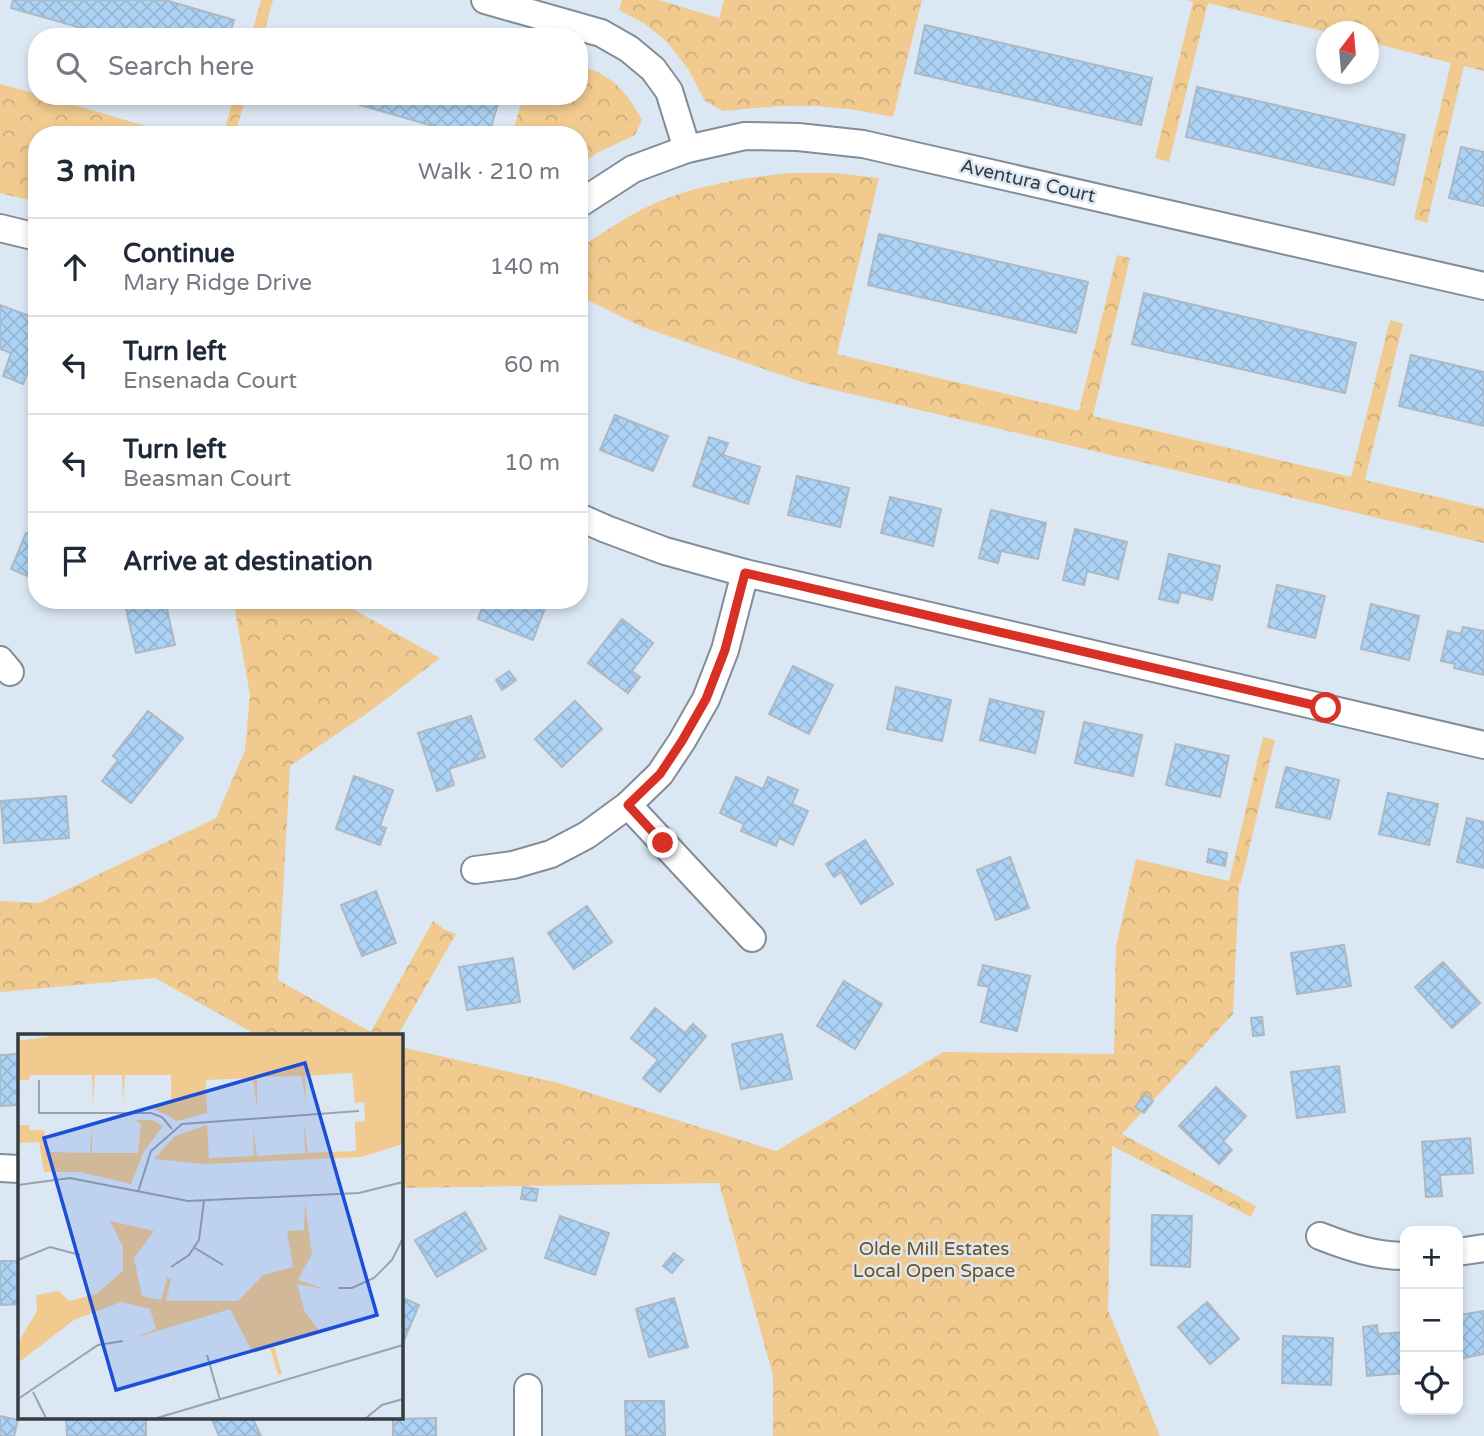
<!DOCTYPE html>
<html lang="en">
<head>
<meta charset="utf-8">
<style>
	body { margin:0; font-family:"Varela Round",sans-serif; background:#f2f2f3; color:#1f2937 }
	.controls { position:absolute; right:21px; bottom:21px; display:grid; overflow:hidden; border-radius:14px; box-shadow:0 4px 10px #0003 }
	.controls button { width:63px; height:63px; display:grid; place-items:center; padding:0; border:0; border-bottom:2px solid #e0e1e3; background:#fff; color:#1f2937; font:35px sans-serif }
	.compass { position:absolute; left:1316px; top:21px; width:63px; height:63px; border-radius:50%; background:#fff; box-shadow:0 4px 10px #0003; rotate:16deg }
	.stop { position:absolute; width:21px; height:21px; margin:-16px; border:5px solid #d93025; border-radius:50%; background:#fff }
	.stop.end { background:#d93025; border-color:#fff; box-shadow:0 2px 7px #0008 }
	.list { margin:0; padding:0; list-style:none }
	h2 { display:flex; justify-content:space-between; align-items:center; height:91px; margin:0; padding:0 28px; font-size:30px }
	h2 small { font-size:23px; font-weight:400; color:#747a83 }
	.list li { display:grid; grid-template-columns:46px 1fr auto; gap:21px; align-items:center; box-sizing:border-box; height:98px; padding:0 28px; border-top:2px solid #e0e1e3 }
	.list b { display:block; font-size:26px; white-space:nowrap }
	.list p { margin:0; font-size:23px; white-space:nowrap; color:#747a83 }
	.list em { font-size:23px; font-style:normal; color:#747a83 }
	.icon { flex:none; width:38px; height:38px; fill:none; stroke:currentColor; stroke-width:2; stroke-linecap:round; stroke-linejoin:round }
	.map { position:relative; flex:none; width:1484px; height:1436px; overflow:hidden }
	.search { position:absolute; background:#fff; box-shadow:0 4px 10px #0003; left:28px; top:28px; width:560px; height:77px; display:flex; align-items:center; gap:18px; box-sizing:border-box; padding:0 24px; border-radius:28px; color:#747a83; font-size:26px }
	.panel { position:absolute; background:#fff; box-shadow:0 4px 10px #0003; left:28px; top:126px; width:560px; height:483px; border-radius:28px }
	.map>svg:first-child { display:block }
	.park { fill:url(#park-crowns) }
	.building { fill:url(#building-cross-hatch); stroke:#acb9c4; stroke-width:2 }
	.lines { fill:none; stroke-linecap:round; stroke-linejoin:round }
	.street-casing { stroke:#818d98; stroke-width:30 }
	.street { stroke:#fff; stroke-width:26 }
	.route { stroke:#d93025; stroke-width:9 }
	.labels { text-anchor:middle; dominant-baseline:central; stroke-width:5; stroke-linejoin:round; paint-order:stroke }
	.street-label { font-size:19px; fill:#363b40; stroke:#dbe8f4 }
	.park-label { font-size:19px; fill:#70511a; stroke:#dbe8f4 }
	.inset-road { fill:none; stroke:#99a3ac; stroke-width:2 }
	.view { fill:#1d4ed8; fill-opacity:0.15; stroke:#1d4ed8; stroke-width:3.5 }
	.inset-edge { fill:none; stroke:#363b40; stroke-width:3.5 }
</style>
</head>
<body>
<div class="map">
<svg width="1484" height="1436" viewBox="0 0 1484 1436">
	<defs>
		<pattern id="park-crowns" width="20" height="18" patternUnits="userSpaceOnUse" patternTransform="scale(1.75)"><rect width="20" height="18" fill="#f0ca8f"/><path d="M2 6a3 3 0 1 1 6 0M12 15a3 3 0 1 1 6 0" fill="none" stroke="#ceae7c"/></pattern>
		<pattern id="building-cross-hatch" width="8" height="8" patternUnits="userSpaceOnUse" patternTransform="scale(1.75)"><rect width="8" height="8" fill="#acd3f6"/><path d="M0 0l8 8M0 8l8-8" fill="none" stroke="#95b6d4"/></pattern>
	</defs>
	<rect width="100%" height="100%" fill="#dbe8f4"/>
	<g class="park">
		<polygon points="261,0 273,0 263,37 251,37"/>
		<polygon points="622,0 658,0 719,18 724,0 922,0 893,117 856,110 817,106 778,106 723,111 705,101 688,69 667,42 645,24 619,10"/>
		<polygon points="1186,0 1484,0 1484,71 1464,66 1427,223 1414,219 1451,63 1369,42 1368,32 1326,32 1208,3 1169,162 1155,158 1193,2"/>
		<path d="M579 65C612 75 626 90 642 120L635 135 599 152 579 164V135H512L523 96H579Z"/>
		<polygon points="0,84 37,94 37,96 44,96 176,135 37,135 37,202 0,193"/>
		<polygon points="234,96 246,96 235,135 223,135"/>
		<path d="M790 173H835L879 178 837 354 1079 411 1117 255 1130 258 1093 416 1351 477 1390 320 1403 324 1365 480 1484 508V543L805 383 645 328 579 296V249C603 232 627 216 653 204 697 185 743 178 790 173Z"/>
		<polygon points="233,600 337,600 440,658 369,712 290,766 278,980 371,1032 433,921 444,929 456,934 398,1035 257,1035 155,978 0,992 0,901 39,903 216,818 245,750 250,695"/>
		<polygon points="1263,737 1275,740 1241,883 1239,884 1233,1014 1122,1134 1256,1206 1251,1217 1112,1146 1108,1310 1160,1436 773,1436 773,1375 719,1183 401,1188 401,1047 558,1083 776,1151 943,1052 1114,1054 1116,946 1136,859 1229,881"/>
	</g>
	<g class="building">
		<polygon points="13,0 165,0 234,20 229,37 113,37 11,8"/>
		<polygon points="925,25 1152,78 1141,125 915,73"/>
		<polygon points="1197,87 1405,135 1394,185 1186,137"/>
		<polygon points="329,96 500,96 489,135 464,135"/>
		<polygon points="1461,147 1484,152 1484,206 1449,198"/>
		<polygon points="879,234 1088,282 1076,333 868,285"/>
		<polygon points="1144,293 1356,343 1345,393 1132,344"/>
		<polygon points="0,305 37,319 37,360 33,359 23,384 3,376 11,353 0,349"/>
		<polygon points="1411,355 1484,372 1484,426 1399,406"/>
		<polygon points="615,415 668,436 653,471 600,450"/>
		<polygon points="709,437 728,443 723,455 760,467 748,504 693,486"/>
		<polygon points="797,476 849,488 840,527 788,515"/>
		<polygon points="890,497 941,509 933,546 881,533"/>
		<polygon points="991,510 1046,523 1038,559 1001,551 998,563 979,558"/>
		<polygon points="1075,529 1127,542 1118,579 1087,571 1084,585 1063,580"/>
		<polygon points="26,533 37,537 37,580 11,569"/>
		<polygon points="1169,554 1220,566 1212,600 1181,592 1178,603 1159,599"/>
		<polygon points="1277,585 1325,596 1315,638 1268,627"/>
		<polygon points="124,600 165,600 175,645 136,653"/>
		<polygon points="485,600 548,600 533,640 478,619"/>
		<polygon points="1371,604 1419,616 1409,660 1361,649"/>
		<polygon points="622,619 653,643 632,671 640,677 628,693 588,663"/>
		<polygon points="1463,627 1484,631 1484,675 1454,668 1455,664 1441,661 1448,631 1461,634"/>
		<polygon points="793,666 833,685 809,734 769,714"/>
		<polygon points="509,671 516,680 502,690 496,680"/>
		<polygon points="896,687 951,700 942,741 887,729"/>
		<polygon points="990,699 1044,712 1035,753 980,740"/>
		<polygon points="575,701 602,729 562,767 535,739"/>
		<polygon points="148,711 183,738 131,803 102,781 118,760 113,756"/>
		<polygon points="471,716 485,757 449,769 454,785 437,791 418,733"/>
		<polygon points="1084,722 1142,735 1133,776 1075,763"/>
		<polygon points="1176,744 1229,756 1220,797 1166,785"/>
		<polygon points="1286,767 1339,780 1330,819 1276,807"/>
		<polygon points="354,776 393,790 380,826 386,828 380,845 336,829"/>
		<polygon points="736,777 763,789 768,777 798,790 792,804 808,811 793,845 779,838 776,846 741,831 744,824 720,813"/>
		<polygon points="1388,793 1438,804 1429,845 1379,834"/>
		<polygon points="66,796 69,838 4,843 1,801"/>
		<polygon points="1467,818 1484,822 1484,868 1457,862"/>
		<polygon points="865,840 893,884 861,904 841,872 834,877 826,864"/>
		<polygon points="1209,849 1227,853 1225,866 1207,862"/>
		<polygon points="1010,857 1029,908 996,920 977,870"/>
		<polygon points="376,891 396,943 362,956 341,905"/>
		<polygon points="587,906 612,942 574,969 548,933"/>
		<polygon points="1344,945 1351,986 1297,994 1291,953"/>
		<polygon points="513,958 520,1002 467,1010 459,967"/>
		<polygon points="1443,962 1480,1003 1452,1028 1415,987"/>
		<polygon points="983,965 1030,976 1017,1031 981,1022 989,987 978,985"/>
		<polygon points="844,981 882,1004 855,1049 817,1026"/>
		<polygon points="655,1008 685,1033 693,1024 706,1036 660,1092 643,1078 658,1060 631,1038"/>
		<polygon points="1262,1017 1264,1035 1253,1036 1251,1018"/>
		<polygon points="782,1034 792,1079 741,1089 732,1044"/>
		<polygon points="19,1054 19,1105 0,1106 0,1055"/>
		<polygon points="1339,1066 1345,1112 1297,1118 1291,1072"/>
		<polygon points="1216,1087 1246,1116 1223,1141 1232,1150 1219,1164 1179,1126"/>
		<polygon points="1145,1094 1153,1101 1144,1113 1135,1107"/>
		<polygon points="1470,1138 1473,1173 1440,1175 1442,1196 1426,1197 1422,1142"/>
		<polygon points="523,1187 538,1189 536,1201 521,1199"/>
		<polygon points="465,1212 486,1249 437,1277 415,1240"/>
		<polygon points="1152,1215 1192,1216 1190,1267 1151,1265"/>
		<polygon points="560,1216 609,1233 595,1275 545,1258"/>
		<polygon points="674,1253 683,1260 672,1273 663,1266"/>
		<polygon points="0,1261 19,1261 19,1304 0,1305"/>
		<polygon points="401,1297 419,1305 401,1347"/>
		<polygon points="674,1298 688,1347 649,1357 636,1309"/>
		<polygon points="1207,1302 1239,1339 1210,1364 1178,1327"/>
		<polygon points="1484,1311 1484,1354 1458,1359 1458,1315"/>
		<polygon points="1377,1325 1378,1334 1405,1332 1405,1373 1367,1376 1363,1327"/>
		<polygon points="1283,1336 1333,1338 1331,1385 1282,1383"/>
		<polygon points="625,1401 664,1401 665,1436 626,1436"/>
		<polygon points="0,1416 18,1420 14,1436 0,1436"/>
		<polygon points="66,1417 146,1417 146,1436 67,1436"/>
		<polygon points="211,1417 252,1417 261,1436 219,1436"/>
		<polygon points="436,1418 436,1436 393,1436 393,1419"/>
	</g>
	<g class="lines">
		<defs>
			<g id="street">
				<polyline points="485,0 601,33 629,49 653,69 669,91 687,149"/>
				<polyline points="579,204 633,169 687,149 745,136 798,137 863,144 1484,286"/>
				<polyline points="0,228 37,237"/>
				<polyline points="579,517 606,529 665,551 745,573 1484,745"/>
				<polyline points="0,660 10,672"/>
				<polyline points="628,805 752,938"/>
				<polyline points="475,870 513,865 551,854 587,835 628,805 660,774 682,741 706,699 725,650 745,573"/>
				<polyline points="0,1168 19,1169"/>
				<path d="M1320 1236C1348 1247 1375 1256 1405 1256"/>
				<polyline points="1458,1252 1484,1248"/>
				<polyline points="528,1388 528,1436"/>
			</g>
		</defs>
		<use href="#street" class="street-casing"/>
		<use href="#street" class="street"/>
	</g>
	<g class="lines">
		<polyline class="route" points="663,843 628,805 660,774 682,741 706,699 725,650 745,573 1326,708"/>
	</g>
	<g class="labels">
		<g class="street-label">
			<text transform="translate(1028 181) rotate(13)">Aventura Court</text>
		</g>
		<g class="park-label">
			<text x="934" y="1249">Olde Mill Estates<tspan x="934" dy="22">Local Open Space</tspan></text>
		</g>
	</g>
	<g transform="translate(18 1034)">
		<rect width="385" height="385" fill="#dbe8f4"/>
		<path d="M41 1H385V110L343 123 187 130 136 125 157 102 189 91 191 124 236 122 235 92 239 122 287 119 286 90 290 119 338 117 337 88 347 87 346 68 337 69 334 39 287 42 288 71 284 42 239 43V73L235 44 188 46 189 79 159 87 135 74V71L153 70V41H107L105 70 104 41H77L75 70 74 41H12L11 46H0V7ZM117 86H134L145 92 126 117 113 150 62 138H26L21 108 0 109V91H11V96H26L30 118 72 119 74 89V119H120L123 90ZM287 169 294 220 280 246 307 255 279 250 287 278 303 299 256 313 264 340 260 341 252 314 235 319 212 275 116 304 138 295 132 275 103 268 56 286 0 329V309L19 277 18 261 41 257 51 267 78 260 105 237V213L92 187 136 197 116 224 124 262 143 266 149 244 153 245 148 267H220L245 241 275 233 269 197 286 196Z" fill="#f0ca8f"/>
		<path class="inset-road" d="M21 46V79H133L144 83 154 95M0 151 52 144 170 167 341 159 385 148M120 158 133 117 164 90 341 77M177 214 205 231M0 226 32 213 62 221M153 233 171 221 181 206 186 167M320 254H334L356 244 374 226 385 204M189 321 202 366M15 358 28 384M0 365 80 311 105 307M139 384 385 311M348 384 364 371 385 365"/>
		<path class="view" d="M287 29 359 281 98 356 26 104Z"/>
		<rect width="385" height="385" class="inset-edge"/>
	</g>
</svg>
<div class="controls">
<button>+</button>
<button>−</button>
<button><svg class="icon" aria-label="locate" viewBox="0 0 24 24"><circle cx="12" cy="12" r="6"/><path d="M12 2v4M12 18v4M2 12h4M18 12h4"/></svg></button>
</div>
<svg class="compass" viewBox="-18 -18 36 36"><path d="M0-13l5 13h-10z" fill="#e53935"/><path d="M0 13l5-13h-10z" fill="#747a83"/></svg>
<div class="stop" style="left:1326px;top:708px"></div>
<div class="stop end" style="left:663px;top:843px"></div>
<div class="search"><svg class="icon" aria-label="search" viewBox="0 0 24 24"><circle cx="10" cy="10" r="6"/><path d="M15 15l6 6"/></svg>Search here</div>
<section class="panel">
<h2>3 min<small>Walk · 210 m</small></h2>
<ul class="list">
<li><svg class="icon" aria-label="ahead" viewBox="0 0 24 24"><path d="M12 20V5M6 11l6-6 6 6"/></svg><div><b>Continue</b><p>Mary Ridge Drive</p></div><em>140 m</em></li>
<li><svg class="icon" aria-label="left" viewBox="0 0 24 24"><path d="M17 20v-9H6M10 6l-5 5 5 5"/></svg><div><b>Turn left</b><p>Ensenada Court</p></div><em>60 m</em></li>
<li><svg class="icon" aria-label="left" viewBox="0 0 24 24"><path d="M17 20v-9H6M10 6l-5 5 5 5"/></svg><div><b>Turn left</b><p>Beasman Court</p></div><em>10 m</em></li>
<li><svg class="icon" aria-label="arrive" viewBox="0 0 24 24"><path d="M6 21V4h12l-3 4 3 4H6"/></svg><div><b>Arrive at destination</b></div></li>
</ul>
</section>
</div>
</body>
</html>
